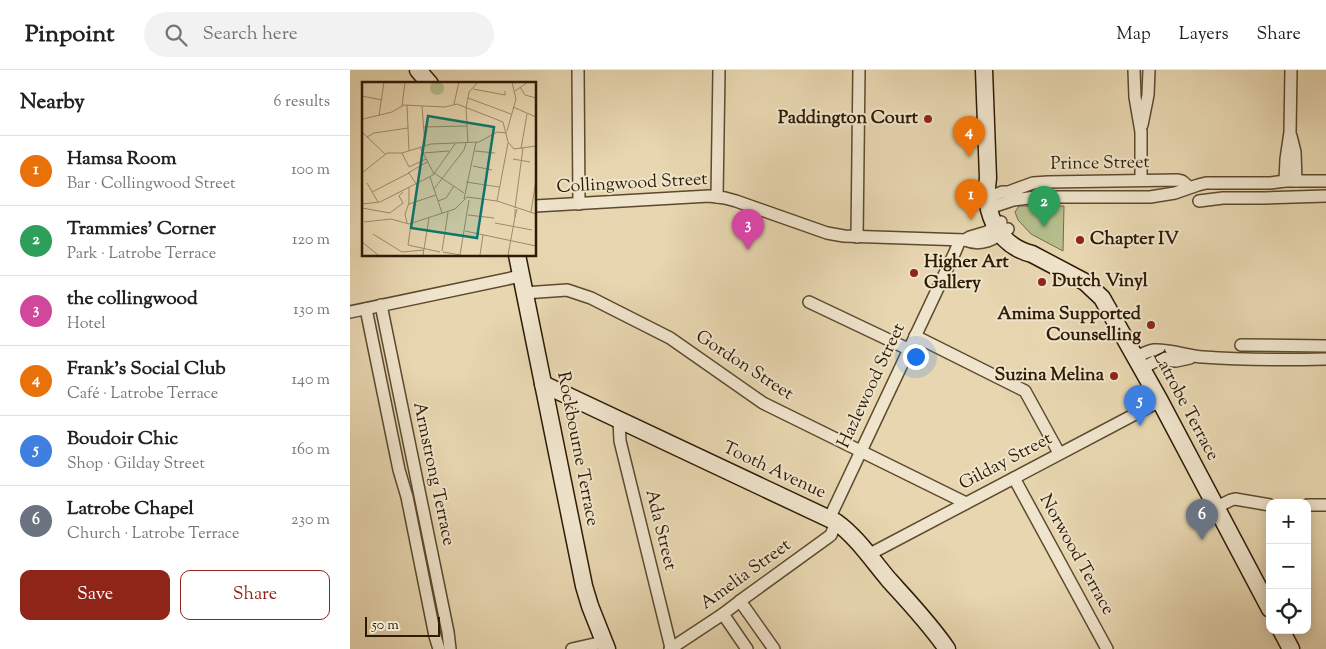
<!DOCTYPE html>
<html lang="en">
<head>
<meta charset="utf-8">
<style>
	body { margin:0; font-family:"Sorts Mill Goudy",serif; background:#f2f2f2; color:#222 }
	.controls { position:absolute; right:15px; bottom:15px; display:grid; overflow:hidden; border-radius:10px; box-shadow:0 2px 12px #0003 }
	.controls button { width:45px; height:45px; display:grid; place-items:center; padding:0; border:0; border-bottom:1px solid #e0e0e0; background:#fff; color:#222; font:25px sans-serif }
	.scale { position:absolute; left:15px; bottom:12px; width:75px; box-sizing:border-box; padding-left:5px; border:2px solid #2d1b04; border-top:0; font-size:14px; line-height:18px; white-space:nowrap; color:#2d1b04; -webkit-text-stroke:4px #efe4cc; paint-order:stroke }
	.you { position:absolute; left:565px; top:286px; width:18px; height:18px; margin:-12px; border:4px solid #fff; border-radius:50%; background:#1a73e8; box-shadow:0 0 0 8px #1a73e833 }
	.badge { display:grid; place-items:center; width:32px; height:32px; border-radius:50%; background:#8f2418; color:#fff; font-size:16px; font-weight:700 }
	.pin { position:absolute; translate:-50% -41px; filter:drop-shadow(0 1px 2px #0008) }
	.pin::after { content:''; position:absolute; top:26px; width:18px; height:15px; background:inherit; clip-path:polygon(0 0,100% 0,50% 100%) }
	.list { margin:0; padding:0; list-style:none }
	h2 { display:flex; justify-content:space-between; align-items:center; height:65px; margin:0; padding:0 20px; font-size:21px }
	h2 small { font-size:16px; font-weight:400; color:#767676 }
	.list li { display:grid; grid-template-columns:32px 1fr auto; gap:15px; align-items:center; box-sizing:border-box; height:70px; padding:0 20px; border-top:1px solid #e0e0e0 }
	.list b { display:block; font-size:19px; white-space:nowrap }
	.list p { margin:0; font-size:16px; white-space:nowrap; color:#767676 }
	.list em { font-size:16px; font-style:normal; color:#767676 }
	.actions { display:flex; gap:10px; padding:15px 20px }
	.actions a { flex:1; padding:11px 0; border:1px solid #8f2418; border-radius:10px; text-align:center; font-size:18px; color:#8f2418 }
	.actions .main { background:#8f2418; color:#fff }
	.icon { flex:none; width:28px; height:28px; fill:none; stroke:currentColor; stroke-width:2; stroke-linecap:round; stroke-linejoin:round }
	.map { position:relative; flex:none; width:976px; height:579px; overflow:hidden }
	header { display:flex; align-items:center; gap:30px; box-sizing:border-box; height:70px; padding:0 25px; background:#fff; border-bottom:1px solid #e0e0e0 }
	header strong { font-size:24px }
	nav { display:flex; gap:28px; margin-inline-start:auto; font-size:18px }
	.search { width:350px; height:45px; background:#f2f2f2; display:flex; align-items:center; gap:12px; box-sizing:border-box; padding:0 18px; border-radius:28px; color:#767676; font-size:19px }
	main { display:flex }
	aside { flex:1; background:#fff }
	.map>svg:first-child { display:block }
	.green { fill:#b5be8c; stroke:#716c48 }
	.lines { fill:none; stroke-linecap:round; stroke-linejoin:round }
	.street-casing { stroke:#5c4a2f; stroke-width:14 }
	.secondary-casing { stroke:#2d1b04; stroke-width:19 }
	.street { stroke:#efe4cc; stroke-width:11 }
	.secondary { stroke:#efe4cc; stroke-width:16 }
	.poi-dot { fill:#8f2418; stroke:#efe4cc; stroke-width:2 }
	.labels { text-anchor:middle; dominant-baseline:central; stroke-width:4; stroke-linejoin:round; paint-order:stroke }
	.poi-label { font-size:18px; font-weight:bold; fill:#2d1b04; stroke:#efe4cc; text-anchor:end }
	.street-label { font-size:18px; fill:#2d1b04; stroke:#efe4cc }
	.inset-road { fill:none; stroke:#9d8b6b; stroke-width:1 }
	.view { fill:#0f766e; fill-opacity:0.15; stroke:#0f766e; stroke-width:2.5 }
	.inset-edge { fill:none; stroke:#2d1b04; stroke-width:2.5 }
</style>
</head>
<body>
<header>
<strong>Pinpoint</strong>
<div class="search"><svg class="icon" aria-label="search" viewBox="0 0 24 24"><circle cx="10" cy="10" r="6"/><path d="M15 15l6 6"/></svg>Search here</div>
<nav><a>Map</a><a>Layers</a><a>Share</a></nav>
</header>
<main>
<aside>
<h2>Nearby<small>6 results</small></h2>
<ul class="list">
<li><span class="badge" style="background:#e8710a">1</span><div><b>Hamsa Room</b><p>Bar · Collingwood Street</p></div><em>100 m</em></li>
<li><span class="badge" style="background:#2e9e5b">2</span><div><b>Trammies' Corner</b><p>Park · Latrobe Terrace</p></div><em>120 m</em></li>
<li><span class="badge" style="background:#d1479c">3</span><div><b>the collingwood</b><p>Hotel</p></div><em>130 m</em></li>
<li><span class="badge" style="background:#e8710a">4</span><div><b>Frank's Social Club</b><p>Café · Latrobe Terrace</p></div><em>140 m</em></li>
<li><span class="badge" style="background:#3f7fe0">5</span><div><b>Boudoir Chic</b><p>Shop · Gilday Street</p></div><em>160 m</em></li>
<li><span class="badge" style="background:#6b7280">6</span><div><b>Latrobe Chapel</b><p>Church · Latrobe Terrace</p></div><em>230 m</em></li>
</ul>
<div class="actions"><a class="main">Save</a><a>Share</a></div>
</aside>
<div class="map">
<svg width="976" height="579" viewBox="0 0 976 579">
	<rect width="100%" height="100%" fill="#e7d6b0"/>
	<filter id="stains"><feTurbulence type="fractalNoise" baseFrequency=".004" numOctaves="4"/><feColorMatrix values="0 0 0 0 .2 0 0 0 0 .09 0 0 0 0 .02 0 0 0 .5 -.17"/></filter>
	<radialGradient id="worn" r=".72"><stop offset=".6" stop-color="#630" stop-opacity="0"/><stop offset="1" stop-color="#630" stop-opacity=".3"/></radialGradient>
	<polygon class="green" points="669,136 714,136 713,181 681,164 668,150 665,142"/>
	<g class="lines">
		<defs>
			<g id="street">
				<polyline points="228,0 229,134"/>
				<polyline points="784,0 785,27 791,62 791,110"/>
				<polyline points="792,55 798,25 799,0"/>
				<polyline points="941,66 945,82 946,111"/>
				<polyline points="935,111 936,89 940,62 941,0"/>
				<polyline points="661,121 683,113 698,112 828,110 832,111 839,117"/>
				<polyline points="367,127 369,0"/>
				<polyline points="637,128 652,122 667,122"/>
				<polyline points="849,131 873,128 916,128 976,126"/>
				<path d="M185 136 359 126 375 128 386 131 477 163 494 166 615 170C632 177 645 169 658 159"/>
				<polyline points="638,137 645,136 663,130 686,127 800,127 825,123 848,115 856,113 920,113 935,111 976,111"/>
				<polyline points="507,167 509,0"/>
				<polyline points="615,170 620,167 637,162 651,152"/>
				<polyline points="174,223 217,220 241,228 320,268 413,333 616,433"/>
				<polyline points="459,232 558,279"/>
				<polyline points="31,235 98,562 100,579"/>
				<polyline points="16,239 49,400 57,427 85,566 89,579"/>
				<polyline points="0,242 171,206"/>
				<polyline points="565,266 675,321 709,383"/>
				<polyline points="891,275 976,276"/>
				<path d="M787 287C792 284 798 281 804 280 820 279 837 286 853 287 894 290 935 290 976 289"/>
				<polyline points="792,298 808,290 826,291 840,288"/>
				<polyline points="269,350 270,371 321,578"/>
				<polyline points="664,408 757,579"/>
				<polyline points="957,435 976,435"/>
				<polyline points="867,437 881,430 885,429 920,435"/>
				<polyline points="479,449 605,182 610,170"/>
				<polyline points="518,485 810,331"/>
				<polyline points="390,531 424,579"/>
				<polyline points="373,544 397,579"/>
				<polyline points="222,579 253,572"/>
				<polyline points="320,579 373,544 390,531 477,468 481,465 486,452"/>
			</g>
			<g id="secondary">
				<polyline points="68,0 80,14"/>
				<path d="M634 0 638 108C633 142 647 175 682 184L735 212 752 228 810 331 920 539"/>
				<polyline points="167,185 234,516 240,536 257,579"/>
				<path d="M193 314 486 452C506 466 523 491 539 510 559 532 580 554 597 579"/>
				<polyline points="931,560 941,579"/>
			</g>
		</defs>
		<use href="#street" class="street-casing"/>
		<use href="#secondary" class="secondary-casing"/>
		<use href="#street" class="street"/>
		<use href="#secondary" class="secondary"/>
	</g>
	<g class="poi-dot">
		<circle cx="578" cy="49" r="5"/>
		<circle cx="730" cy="170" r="5"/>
		<circle cx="564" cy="203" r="5"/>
		<circle cx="692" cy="212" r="5"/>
		<circle cx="801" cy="255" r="5"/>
		<circle cx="764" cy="306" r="5"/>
	</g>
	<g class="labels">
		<g class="poi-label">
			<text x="568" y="49">Paddington Court</text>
			<text x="740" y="170" text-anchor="start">Chapter IV</text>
			<text x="574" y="193" text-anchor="start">Higher Art<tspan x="574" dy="21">Gallery</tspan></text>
			<text x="702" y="212" text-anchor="start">Dutch Vinyl</text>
			<text x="791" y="245">Amima Supported<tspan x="791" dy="21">Counselling</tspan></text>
			<text x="754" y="306">Suzina Melina</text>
		</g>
		<g class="street-label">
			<text transform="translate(750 94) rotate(-1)">Prince Street</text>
			<text transform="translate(282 114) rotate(-3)">Collingwood Street</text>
			<text transform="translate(394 296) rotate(33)">Gordon Street</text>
			<text transform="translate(522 316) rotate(-65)">Hazlewood Street</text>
			<text transform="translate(835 336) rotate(62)">Latrobe Terrace</text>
			<text transform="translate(227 379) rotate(79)">Rockbourne Terrace</text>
			<text transform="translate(656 392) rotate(-28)">Gilday Street</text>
			<text transform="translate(424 401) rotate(25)">Tooth Avenue</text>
			<text transform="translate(83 404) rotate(78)">Armstrong Terrace</text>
			<text transform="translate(310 460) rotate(76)">Ada Street</text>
			<text transform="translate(726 485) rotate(61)">Norwood Terrace</text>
			<text transform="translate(396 505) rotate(-36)">Amelia Street</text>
		</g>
	</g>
	<g transform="translate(12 12)">
		<rect width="174" height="174" fill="#e7d6b0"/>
		<path d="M68 6a7 7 0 1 1 14 0a7 7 0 1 1-14 0Z" fill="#b5be8c"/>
		<path class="inset-road" d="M129 0H150M158 5 163 13 174 16M111 7 143 13V9M153 9 166 0M0 14 20 18M106 16 149 32M92 22 97 0M45 23 47 69M40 24 43 0M60 24 63 63M151 25 174 35M17 34 22 0M1 37 30 30 42 23 83 25 95 22 141 40 146 60 152 67 174 64M61 45 105 44M145 49 154 17 150 0M0 50 23 72M5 55 12 51 46 46M106 61 104 26 107 10 116 0M58 65 72 92M159 67 165 32M113 69 133 71M40 71 47 85 64 77M61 71 87 69M151 77 168 80M111 84 130 88M0 91 25 71H40L69 62 117 60 135 50 145 51M46 91 65 80M72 91 102 111M68 95 80 131M104 100 137 105M5 101 16 120M72 107 102 68 104 61M10 110 47 91 55 103M102 117 114 60M76 119 84 116 92 104M135 119 146 61M0 122 18 120 71 93 93 62M47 122 74 113M0 126 28 131 41 121 37 114 41 110M153 126 161 66M153 127V135L155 127M169 130 174 98M106 133 132 136M2 140 29 137 47 142 93 127 105 115 135 119 174 132M45 141 43 132 47 121V105M133 141 170 148M49 142 46 163 78 170M103 149 174 164M11 152 40 170 62 168M0 160 16 173M80 169 86 130M81 170 98 173M61 173 67 136M98 173 107 118M118 173 121 153M146 173 153 135"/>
		<path class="view" d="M66 34 132 45 115 156 49 146Z"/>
		<rect width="174" height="174" class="inset-edge"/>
	</g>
	<rect width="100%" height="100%" filter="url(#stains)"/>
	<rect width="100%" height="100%" fill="url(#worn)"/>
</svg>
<div class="controls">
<button>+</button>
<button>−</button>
<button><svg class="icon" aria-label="locate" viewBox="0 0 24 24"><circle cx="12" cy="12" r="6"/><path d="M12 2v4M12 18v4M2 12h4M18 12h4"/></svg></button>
</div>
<div class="scale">50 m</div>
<div class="you"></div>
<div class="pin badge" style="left:621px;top:150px;background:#e8710a">1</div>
<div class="pin badge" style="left:694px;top:157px;background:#2e9e5b">2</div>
<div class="pin badge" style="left:398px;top:180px;background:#d1479c">3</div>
<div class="pin badge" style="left:619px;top:87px;background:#e8710a">4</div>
<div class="pin badge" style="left:790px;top:356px;background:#3f7fe0">5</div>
<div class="pin badge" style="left:852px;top:470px;background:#6b7280">6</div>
</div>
</main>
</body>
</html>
